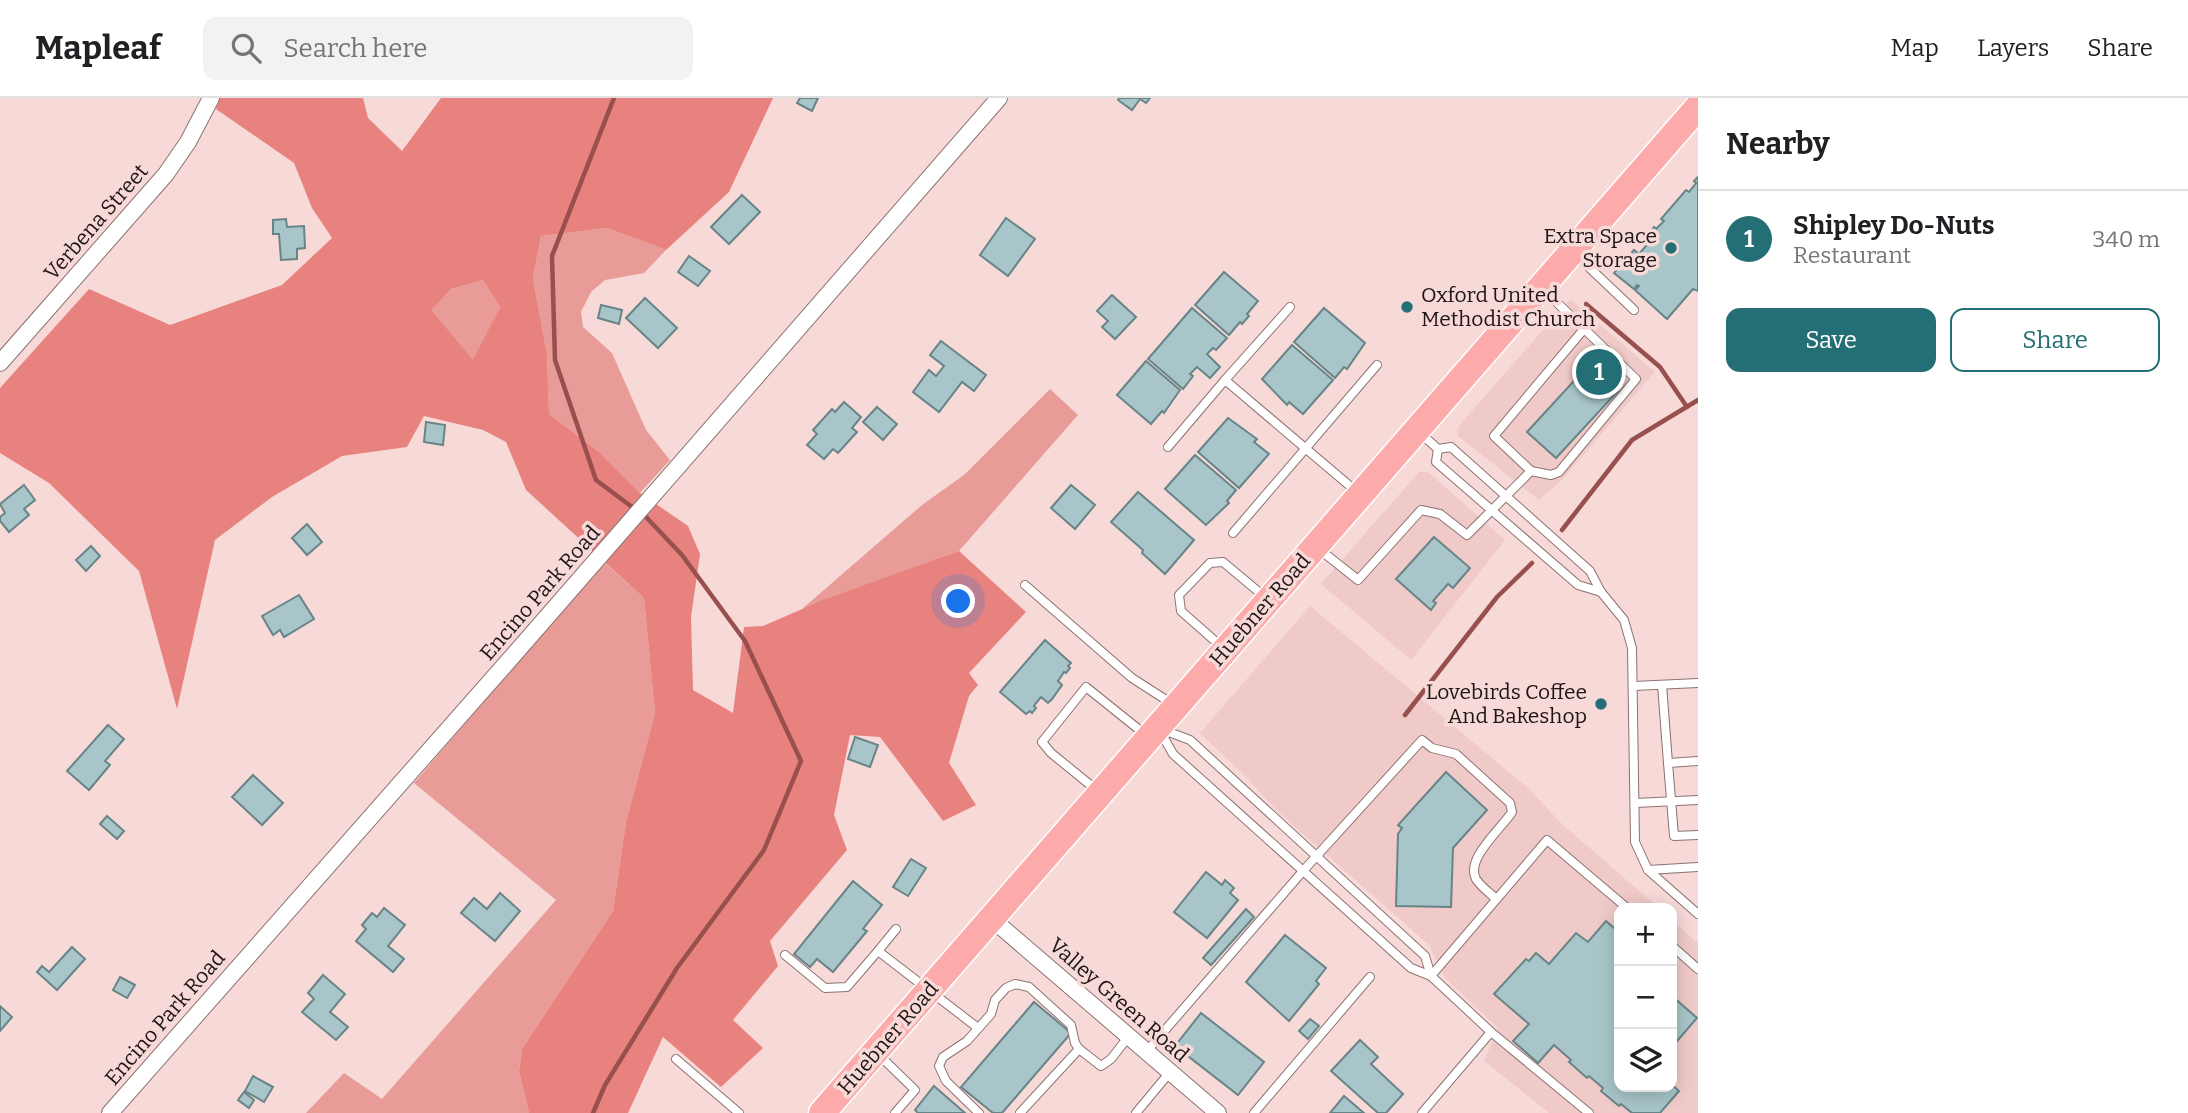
<!DOCTYPE html>
<html lang="en">
<head>
<meta charset="utf-8">
<style>
	body { margin:0; font-family:Bitter,serif; background:#f2f2f2; color:#202124 }
	.controls { position:absolute; right:21px; bottom:21px; display:grid; overflow:hidden; border-radius:14px; box-shadow:0 4px 18px #0003 }
	.controls button { width:63px; height:63px; display:grid; place-items:center; padding:0; border:0; border-bottom:2px solid #e0e0e0; background:#fff; color:#202124; font:35px sans-serif }
	.you { position:absolute; left:959px; top:504px; width:24px; height:24px; margin:-18px; border:5px solid #fff; border-radius:50%; background:#1a73e8; box-shadow:0 0 0 10px #1a73e833 }
	.badge { display:grid; place-items:center; width:46px; height:46px; border-radius:50%; background:#246e75; color:#fff; font-size:23px; font-weight:700 }
	.pin { position:absolute; translate:-50% -50%; border:4px solid #fff; box-shadow:0 2px 7px #0006 }
	.list { margin:0; padding:0; list-style:none }
	h2 { display:flex; justify-content:space-between; align-items:center; height:91px; margin:0; padding:0 28px; font-size:30px }
	h2 small { font-size:23px; font-weight:400; color:#757577 }
	.list li { display:grid; grid-template-columns:46px 1fr auto; gap:21px; align-items:center; box-sizing:border-box; height:98px; padding:0 28px; border-top:2px solid #e0e0e0 }
	.list b { display:block; font-size:26px; white-space:nowrap }
	.list p { margin:0; font-size:23px; white-space:nowrap; color:#757577 }
	.list em { font-size:23px; font-style:normal; color:#757577 }
	.actions { display:flex; gap:14px; padding:21px 28px }
	.actions a { flex:1; padding:16px 0; border:2px solid #246e75; border-radius:14px; text-align:center; font-size:24px; color:#246e75 }
	.actions .main { background:#246e75; color:#fff }
	.icon { flex:none; width:38px; height:38px; fill:none; stroke:currentColor; stroke-width:2; stroke-linecap:round; stroke-linejoin:round }
	.map { position:relative; flex:none; width:1698px; height:1015px; overflow:hidden }
	header { display:flex; align-items:center; gap:42px; box-sizing:border-box; height:98px; padding:0 35px; background:#fff; border-bottom:2px solid #e0e0e0 }
	header strong { font-size:33px }
	nav { display:flex; gap:38px; margin-inline-start:auto; font-size:24px }
	.search { width:490px; height:63px; background:#f2f2f2; display:flex; align-items:center; gap:18px; box-sizing:border-box; padding:0 24px; border-radius:14px; color:#757577; font-size:26px }
	main { display:flex }
	aside { flex:1; background:#fff }
	.map>svg:first-child { display:block }
	.built { fill:#f0cac8 }
	.green { fill:#e89b97 }
	.forest { fill:#e7827e; fill-rule:evenodd }
	.lines { fill:none; stroke-linecap:round; stroke-linejoin:round }
	.stream { stroke:#98504f; stroke-width:4.5 }
	.building { fill:#a8c6c9; stroke:#678487; stroke-width:2 }
	.lane-casing { stroke:#8c7271; stroke-width:10 }
	.street-casing { stroke:#8c7271; stroke-width:18 }
	.primary-casing { stroke:#fff; stroke-width:29 }
	.lane { stroke:#fff; stroke-width:8 }
	.street { stroke:#fff; stroke-width:16 }
	.primary { stroke:#fcaaaa; stroke-width:26 }
	.poi-dot { fill:#246e75; stroke:#f7dad8; stroke-width:2.5 }
	.labels { text-anchor:middle; dominant-baseline:central; stroke-width:7; stroke-linejoin:round; paint-order:stroke }
	.street-label { font-size:21px; fill:#1e1514; stroke:#f7dad8 }
	.poi-label { font-size:21px; fill:#1e1514; stroke:#f7dad8; text-anchor:end }
</style>
</head>
<body>
<header>
<strong>Mapleaf</strong>
<div class="search"><svg class="icon" aria-label="search" viewBox="0 0 24 24"><circle cx="10" cy="10" r="6"/><path d="M15 15l6 6"/></svg>Search here</div>
<nav><a>Map</a><a>Layers</a><a>Share</a></nav>
</header>
<main>
<div class="map">
<svg width="1698" height="1015" viewBox="0 0 1698 1015">
	<rect width="100%" height="100%" fill="#f7dad8"/>
	<g class="built">
		<polygon points="1570,201 1655,274 1560,384 1539,402 1458,338 1457,330"/>
		<polygon points="1419,374 1428,374 1505,442 1411,562 1321,486"/>
		<polygon points="1310,508 1528,690 1563,727 1659,810 1619,810 1619,989 1672,989 1672,822 1698,845 1698,1015 1549,1015 1484,963 1498,930 1445,880 1429,847 1277,713 1247,680 1200,635"/>
	</g>
	<g class="green">
		<polygon points="607,130 666,152 644,175 605,182 591,194 581,214 583,229 612,255 646,332 670,362 640,395 599,354 549,316 547,257 533,180 541,138"/>
		<polygon points="483,182 500,209 473,263 430,212 451,191"/>
		<polygon points="1050,291 1078,317 959,453 802,511 922,407 964,377"/>
		<polygon points="604,464 644,500 655,615 626,724 613,813 522,951 519,973 529,1015 306,1015 344,975 382,1001 556,802 414,685"/>
	</g>
	<path class="forest" d="M220 0H363L368 20 402 53 441 0H773L729 94 666 152 607 130 541 138 533 180 547 257 549 316 599 354 640 395 688 428 700 456 691 519 693 592 733 615 744 529 763 528 823 502 959 453 1026 514 969 575 978 587 969 598 949 665 976 707 943 723 880 639 850 637 834 717 847 752 770 843 778 868 733 922 763 950 721 989 663 939 628 1015H529L519 973 522 951 613 813 626 724 655 615 644 500 526 392 506 344 483 332 424 318 407 349 342 358 272 399 215 442 177 611 139 473 49 385 0 355V290L89 191 170 227 282 187 332 140 312 110 294 65 216 11ZM483 182 500 209 473 262 431 212 451 191Z"/>
	<g class="lines">
		<g class="stream">
			<polyline points="614,0 552,158 555,262 596,382 632,409"/>
			<polyline points="1586,206 1660,269 1687,309"/>
			<polyline points="1562,432 1632,342 1698,302"/>
			<polyline points="1405,617 1497,499 1532,465"/>
			<polyline points="593,1015 605,987 677,870 764,752 801,663 745,543 682,457 647,420"/>
		</g>
	</g>
	<g class="building">
		<polygon points="800,0 818,0 812,13 797,5"/>
		<polygon points="1119,0 1150,0 1146,5 1140,1 1132,12 1118,2"/>
		<polygon points="1698,79 1698,193 1693,191 1667,221 1635,192 1639,188 1637,187 1634,191 1614,175 1634,152 1639,156 1646,148 1641,144 1654,129 1656,131 1664,123 1661,121 1686,92 1689,94 1696,85 1694,83"/>
		<polygon points="742,97 760,114 729,146 711,129"/>
		<polygon points="1006,120 1035,141 1008,178 980,157"/>
		<polygon points="286,121 287,129 304,128 305,150 297,151 297,161 281,162 279,136 273,136 273,122"/>
		<polygon points="689,158 710,173 698,188 678,174"/>
		<polygon points="1224,174 1258,203 1247,216 1249,218 1242,226 1240,224 1229,237 1195,207"/>
		<polygon points="1112,197 1136,219 1115,241 1102,229 1108,223 1097,213"/>
		<polygon points="645,200 677,230 658,250 626,220"/>
		<polygon points="601,207 622,212 619,226 598,220"/>
		<polygon points="1192,210 1227,240 1216,252 1213,250 1207,256 1220,269 1210,280 1197,269 1190,276 1193,278 1183,291 1148,261"/>
		<polygon points="1324,210 1365,245 1347,271 1344,269 1335,280 1294,244"/>
		<polygon points="941,243 986,277 974,293 962,284 939,314 913,294 929,272 936,278 944,268 930,257"/>
		<polygon points="1292,247 1333,282 1303,316 1289,304 1287,307 1262,281"/>
		<polygon points="1596,259 1616,278 1618,293 1556,360 1527,334"/>
		<polygon points="1146,263 1180,292 1164,315 1162,313 1151,326 1117,297"/>
		<polygon points="844,304 861,319 852,330 857,334 838,355 833,351 824,361 807,347 817,336 813,332 832,311 835,314"/>
		<polygon points="877,309 897,326 883,342 863,324"/>
		<polygon points="1228,320 1257,341 1254,344 1269,356 1239,390 1198,354"/>
		<polygon points="426,324 445,327 443,347 424,344"/>
		<polygon points="1195,357 1236,392 1227,403 1229,405 1206,427 1165,391"/>
		<polygon points="24,387 35,402 24,411 29,417 9,434 0,423 0,419 5,415 0,406"/>
		<polygon points="1071,387 1095,407 1075,431 1051,410"/>
		<polygon points="1138,394 1194,442 1165,476 1142,455 1143,452 1111,424"/>
		<polygon points="307,426 322,444 307,457 292,440"/>
		<polygon points="1434,439 1470,470 1453,490 1448,486 1433,503 1436,505 1431,512 1396,481"/>
		<polygon points="91,448 100,458 86,473 76,462"/>
		<polygon points="299,497 314,521 284,539 280,532 273,537 262,518"/>
		<polygon points="1045,542 1071,565 1068,568 1070,570 1066,575 1064,574 1058,583 1062,587 1052,601 1048,605 1041,599 1036,605 1034,608 1036,610 1032,615 1030,613 1026,616 1000,594"/>
		<polygon points="108,627 124,641 105,663 110,667 89,692 67,673"/>
		<polygon points="855,639 878,647 870,669 848,661"/>
		<polygon points="1446,674 1487,712 1453,750 1451,809 1396,808 1398,736 1402,730 1398,727"/>
		<polygon points="253,677 283,705 262,727 232,699"/>
		<polygon points="107,718 124,733 117,741 100,726"/>
		<polygon points="911,761 926,770 908,798 893,789"/>
		<polygon points="1206,774 1222,787 1225,782 1234,790 1230,795 1238,802 1207,840 1174,814"/>
		<polygon points="853,783 882,807 863,831 867,833 833,874 817,861 810,869 794,856"/>
		<polygon points="500,795 520,813 495,843 461,815 474,800 487,811"/>
		<polygon points="384,810 405,827 388,848 404,861 393,874 356,843 366,831 362,827 372,815 377,819"/>
		<polygon points="1246,811 1254,819 1211,867 1203,860"/>
		<polygon points="1606,823 1615,831 1617,829 1619,830 1619,989 1672,987 1679,993 1660,1015 1632,1015 1621,1006 1619,1008 1601,993 1603,990 1589,978 1587,980 1569,964 1571,962 1554,947 1538,965 1513,943 1529,926 1494,896 1526,861 1529,863 1536,855 1549,866 1576,835 1588,844"/>
		<polygon points="1285,837 1326,870 1316,883 1319,886 1289,923 1246,884"/>
		<polygon points="72,849 85,861 57,892 37,874 42,868 49,874"/>
		<polygon points="323,877 345,896 330,914 348,929 336,942 302,914 314,901 308,895"/>
		<polygon points="120,879 135,887 127,900 113,892"/>
		<polygon points="1672,898 1697,920 1672,949"/>
		<polygon points="1034,904 1071,935 1002,1015 993,1015 961,989"/>
		<polygon points="0,908 12,919 0,933"/>
		<polygon points="1201,915 1264,964 1238,997 1175,948"/>
		<polygon points="1310,921 1319,928 1308,941 1299,933"/>
		<polygon points="1360,942 1378,959 1371,966 1403,996 1386,1015 1378,1015 1331,973"/>
		<polygon points="253,978 273,989 264,1004 245,993"/>
		<polygon points="934,988 965,1015 918,1015 915,1012"/>
		<polygon points="244,994 254,1002 249,1010 238,1002"/>
		<polygon points="1344,998 1364,1015 1330,1015"/>
	</g>
	<g class="lines">
		<defs>
			<g id="lane">
				<polyline points="1576,157 1634,212"/>
				<polyline points="1290,209 1225,282 1357,394"/>
				<polyline points="1419,334 1438,351"/>
				<polyline points="1168,349 1225,282"/>
				<polyline points="1438,351 1451,349 1590,473 1601,494 1624,522 1632,550 1635,744 1648,772 1698,816"/>
				<polyline points="1438,351 1436,364 1578,487 1601,494"/>
				<polyline points="1531,373 1494,338 1584,231"/>
				<polyline points="1233,435 1377,267"/>
				<polyline points="1319,451 1358,482 1421,412 1440,416 1467,437 1531,373 1551,377 1559,374 1636,281 1545,193"/>
				<polyline points="1025,487 1132,580 1174,607"/>
				<polyline points="1223,550 1181,513 1179,497 1210,465 1223,464 1266,500"/>
				<polyline points="1662,587 1668,665"/>
				<polyline points="1634,588 1698,585"/>
				<polyline points="1161,631 1190,642 1425,858 1431,878"/>
				<polyline points="1160,633 1173,656 1411,870 1431,878"/>
				<polyline points="1698,663 1668,665 1674,738 1698,737"/>
				<polyline points="1099,694 1051,655 1042,644 1086,589 1147,638"/>
				<polyline points="1635,705 1698,702"/>
				<polyline points="1648,772 1698,769"/>
				<polyline points="1672,848 1698,871"/>
				<polyline points="878,853 896,831"/>
				<polyline points="785,857 825,890 847,889 878,853 978,930"/>
				<path d="M1146 954 1303 773 1422 642 1432 650 1456 656 1510 705 1512 714C1501 731 1465 761 1476 781 1481 789 1490 795 1496 801"/>
				<polyline points="878,956 915,992 895,1015"/>
				<polyline points="676,961 739,1015"/>
				<polyline points="979,1015 946,983 939,968 943,959 967,943 991,916 995,902 1006,890 1015,886 1029,889 1071,927 1075,945 1079,951 1101,968 1111,961 1129,938"/>
				<polyline points="1020,1015 1079,951"/>
				<polyline points="1136,1015 1170,974"/>
				<polyline points="1254,1015 1370,879"/>
				<polyline points="1422,1015 1491,934"/>
				<polyline points="1589,1015 1491,934 1431,878 1547,742 1627,810"/>
			</g>
			<g id="street">
				<polyline points="0,265 166,76 188,44 211,0"/>
				<polyline points="992,821 1218,1015"/>
				<polyline points="110,1015 525,544 999,0"/>
			</g>
			<polyline id="primary" points="822,1015 1698,9"/>
		</defs>
		<use href="#lane" class="lane-casing"/>
		<use href="#street" class="street-casing"/>
		<use href="#primary" class="primary-casing"/>
		<use href="#lane" class="lane"/>
		<use href="#street" class="street"/>
		<use href="#primary" class="primary"/>
	</g>
	<g class="poi-dot">
		<circle cx="1671" cy="150" r="7"/>
		<circle cx="1407" cy="209" r="7"/>
		<circle cx="1601" cy="606" r="7"/>
	</g>
	<g class="labels">
		<g class="street-label">
			<text transform="translate(96 124) rotate(-49)">Verbena Street</text>
			<text transform="translate(540 495) rotate(-49)">Encino Park Road</text>
			<text transform="translate(1260 512) rotate(-49)">Huebner Road</text>
			<text transform="translate(1119 902) rotate(41)">Valley Green Road</text>
			<text transform="translate(165 920) rotate(-49)">Encino Park Road</text>
			<text transform="translate(888 940) rotate(-49)">Huebner Road</text>
		</g>
		<g class="poi-label">
			<text x="1657" y="138">Extra Space<tspan x="1657" dy="24">Storage</tspan></text>
			<text x="1421" y="197" text-anchor="start">Oxford United<tspan x="1421" dy="24">Methodist Church</tspan></text>
			<text x="1587" y="594">Lovebirds Coffee<tspan x="1587" dy="24">And Bakeshop</tspan></text>
		</g>
	</g>
</svg>
<div class="controls">
<button>+</button>
<button>−</button>
<button><svg class="icon" aria-label="layers" viewBox="0 0 24 24"><path d="M12 4l9 5-9 5-9-5zM3 14l9 5 9-5"/></svg></button>
</div>
<div class="you"></div>
<div class="pin badge" style="left:1599px;top:274px">1</div>
</div>
<aside>
<h2>Nearby<small></small></h2>
<ul class="list">
<li><span class="badge">1</span><div><b>Shipley Do-Nuts</b><p>Restaurant</p></div><em>340 m</em></li>
</ul>
<div class="actions"><a class="main">Save</a><a>Share</a></div>
</aside>
</main>
</body>
</html>
